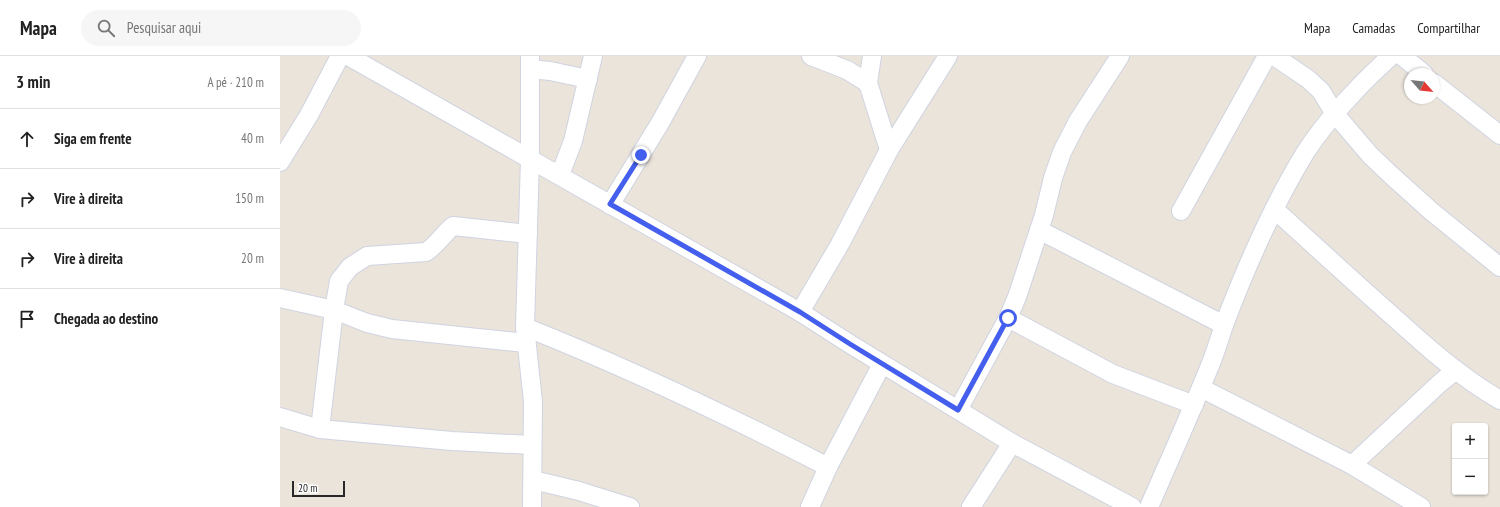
<!DOCTYPE html>
<html lang="pt">
<head>
<meta charset="utf-8">
<style>
	body { margin:0; font-family:"PT Sans Narrow",sans-serif; background:#f6f6f6; color:#222 }
	.controls { position:absolute; right:12px; bottom:12px; display:grid; overflow:hidden; border-radius:4px; box-shadow:0 1px 3px #0004 }
	.controls button { width:36px; height:36px; display:grid; place-items:center; padding:0; border:0; border-bottom:1px solid #e0e0e0; background:#fff; color:#222; font:20px sans-serif }
	.compass { position:absolute; left:1124px; top:12px; width:36px; height:36px; border-radius:50%; background:#fff; box-shadow:0 1px 3px #0004; rotate:118deg }
	.scale { position:absolute; left:12px; bottom:10px; width:53px; box-sizing:border-box; padding-left:4px; border:2px solid #282828; border-top:0; font-size:11px; line-height:14px; white-space:nowrap; color:#282828; -webkit-text-stroke:3px #fff; paint-order:stroke }
	.stop { position:absolute; width:12px; height:12px; margin:-9px; border:3px solid #445eee; border-radius:50%; background:#fff }
	.stop.end { background:#445eee; border-color:#fff; box-shadow:0 1px 4px #0008 }
	.list { margin:0; padding:0; list-style:none }
	h2 { display:flex; justify-content:space-between; align-items:center; height:52px; margin:0; padding:0 16px; font-size:17px }
	h2 small { font-size:13px; font-weight:400; color:#767676 }
	.list li { display:grid; grid-template-columns:26px 1fr auto; gap:12px; align-items:center; box-sizing:border-box; height:60px; padding:0 16px; border-top:1px solid #e0e0e0 }
	.list b { display:block; font-size:15px; white-space:nowrap }
	.list em { font-size:13px; font-style:normal; color:#767676 }
	.icon { flex:none; width:22px; height:22px; fill:none; stroke:currentColor; stroke-width:2; stroke-linecap:round; stroke-linejoin:round }
	.map { position:relative; flex:none; width:1220px; height:451px; overflow:hidden }
	header { display:flex; align-items:center; gap:24px; box-sizing:border-box; height:56px; padding:0 20px; background:#fff; border-bottom:1px solid #e0e0e0 }
	header strong { font-size:19px }
	nav { display:flex; gap:22px; margin-inline-start:auto; font-size:14px }
	.search { width:280px; height:36px; background:#f6f6f6; display:flex; align-items:center; gap:10px; box-sizing:border-box; padding:0 14px; border-radius:22px; color:#767676; font-size:15px }
	main { display:flex }
	aside { flex:1; background:#fff }
	.map>svg:first-child { display:block }
	.lines { fill:none; stroke-linecap:round; stroke-linejoin:round }
	.minor-casing { stroke:#d0d3e1; stroke-width:20 }
	.minor { stroke:#fff; stroke-width:18 }
	.route { stroke:#445eee; stroke-width:5 }
</style>
</head>
<body>
<header>
<strong>Mapa</strong>
<div class="search"><svg class="icon" aria-label="search" viewBox="0 0 24 24"><circle cx="10" cy="10" r="6"/><path d="M15 15l6 6"/></svg>Pesquisar aqui</div>
<nav><a>Mapa</a><a>Camadas</a><a>Compartilhar</a></nav>
</header>
<main>
<aside>
<h2>3 min<small>A pé · 210 m</small></h2>
<ul class="list">
<li><svg class="icon" aria-label="ahead" viewBox="0 0 24 24"><path d="M12 20V5M6 11l6-6 6 6"/></svg><div><b>Siga em frente</b></div><em>40 m</em></li>
<li><svg class="icon" aria-label="right" viewBox="0 0 24 24"><path d="M7 20v-9h11M14 6l5 5-5 5"/></svg><div><b>Vire à direita</b></div><em>150 m</em></li>
<li><svg class="icon" aria-label="right" viewBox="0 0 24 24"><path d="M7 20v-9h11M14 6l5 5-5 5"/></svg><div><b>Vire à direita</b></div><em>20 m</em></li>
<li><svg class="icon" aria-label="arrive" viewBox="0 0 24 24"><path d="M6 21V4h12l-3 4 3 4H6"/></svg><div><b>Chegada ao destino</b></div></li>
</ul>
</aside>
<div class="map">
<svg width="1220" height="451" viewBox="0 0 1220 451">
	<rect width="100%" height="100%" fill="#eae4db"/>
	<g class="lines">
		<defs>
			<g id="minor">
				<polyline points="68,0 520,256 570,288 732,387 852,451"/>
				<polyline points="250,0 250,103 245,271 253,346 252,451"/>
				<polyline points="531,0 567,14 588,27"/>
				<polyline points="592,0 588,27 609,94"/>
				<polyline points="994,0 1028,23 1041,35 1055,58 1090,99 1111,119 1151,155 1220,211"/>
				<polyline points="1122,0 1144,18"/>
				<polyline points="250,13 270,15 308,23"/>
				<polyline points="1154,27 1220,79"/>
				<polyline points="0,106 29,59 60,0"/>
				<polyline points="280,119 293,85 313,0"/>
				<polyline points="330,149 380,67 417,0"/>
				<path d="M994 153C1035 190 1075 227 1117 264 1149 293 1182 322 1220 344"/>
				<polyline points="901,155 987,0"/>
				<polyline points="759,174 944,269"/>
				<polyline points="0,242 54,254 87,267 112,273 246,287"/>
				<polyline points="520,256 560,188 609,94 668,0"/>
				<polyline points="728,262 833,318 914,349"/>
				<path d="M245 271C348 312 449 360 548 411"/>
				<polyline points="921,332 1072,409 1141,451"/>
				<polyline points="678,354 728,262 737,241 764,159 773,122 782,96 798,65 840,0"/>
				<polyline points="0,361 40,373 172,385 252,389"/>
				<path d="M40 373 54 254 59 225 70 211 87 200 146 196C157 189 163 178 173 170L248 178"/>
				<polyline points="1072,409 1160,327 1176,314"/>
				<polyline points="253,424 299,435 350,451"/>
				<polyline points="530,451 548,411 602,308"/>
				<polyline points="691,451 732,387"/>
				<path d="M869 451C889 405 910 359 929 312 935 298 939 284 944 269 966 211 992 151 1025 97 1046 64 1082 26 1111 0"/>
			</g>
		</defs>
		<use href="#minor" class="minor-casing"/>
		<use href="#minor" class="minor"/>
	</g>
	<g class="lines">
		<polyline class="route" points="361,99 330,148 520,256 570,288 678,354 728,262"/>
	</g>
</svg>
<div class="controls">
<button>+</button>
<button>−</button>
</div>
<svg class="compass" viewBox="-18 -18 36 36"><path d="M0-13l5 13h-10z" fill="#e53935"/><path d="M0 13l5-13h-10z" fill="#767676"/></svg>
<div class="scale">20 m</div>
<div class="stop" style="left:728px;top:262px"></div>
<div class="stop end" style="left:361px;top:99px"></div>
</div>
</main>
</body>
</html>
